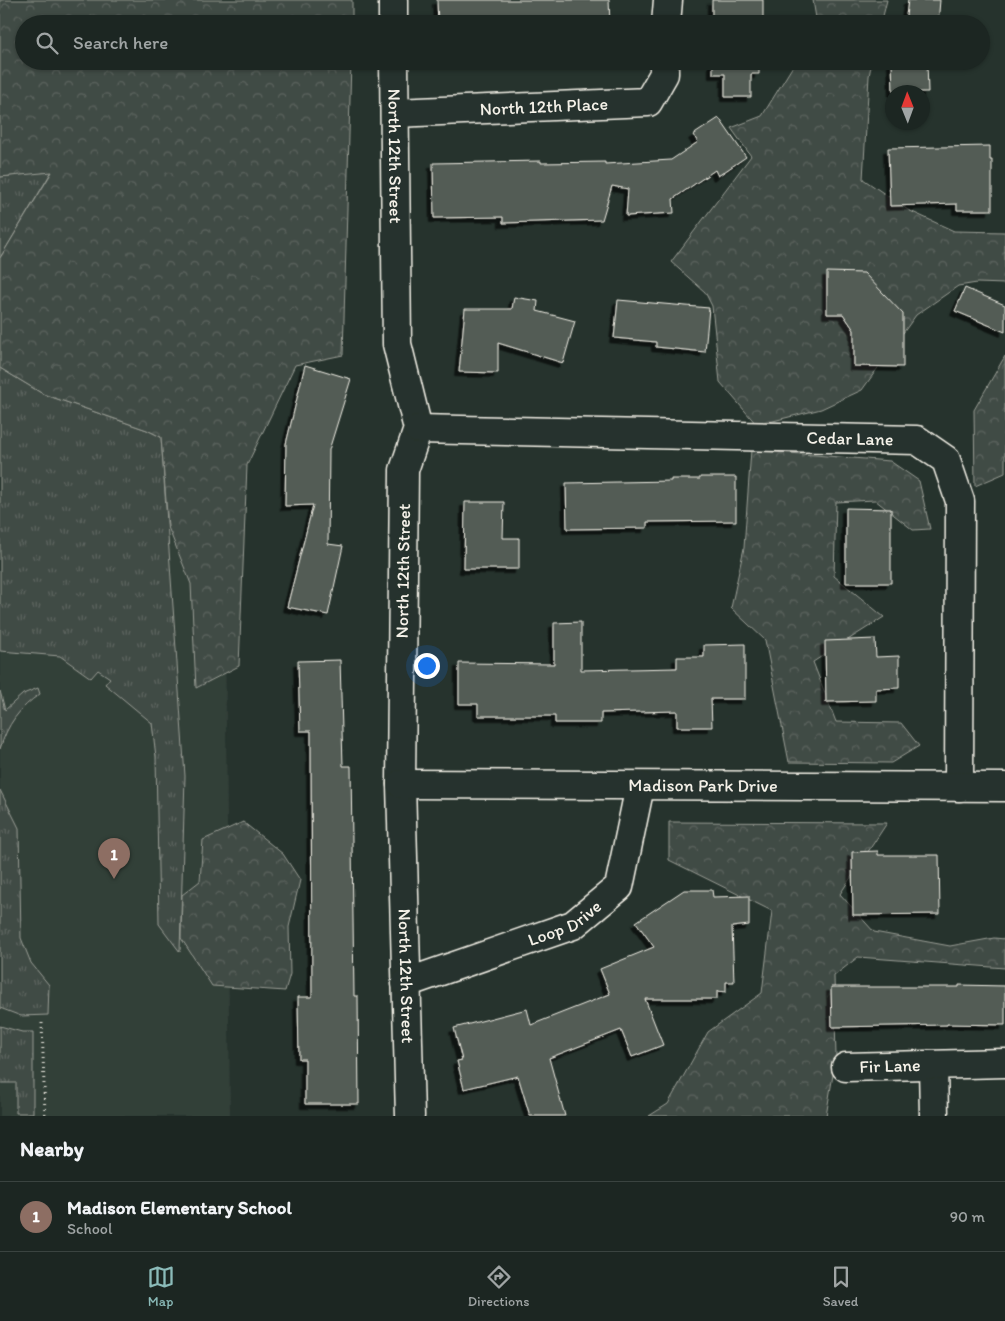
<!DOCTYPE html>
<html lang="en">
<head>
<meta charset="utf-8">
<style>
	body { margin:0; font-family:Itim,sans-serif; background:#29322f; color:#f1f3f6 }
	.compass { position:absolute; left:885px; top:85px; width:45px; height:45px; border-radius:50%; background:#1c2622; box-shadow:0 1px 4px #0004; rotate:359deg }
	.you { position:absolute; left:426px; top:665px; width:18px; height:18px; margin:-12px; border:4px solid #fff; border-radius:50%; background:#1a73e8; box-shadow:0 0 0 8px #1a73e833 }
	.badge { display:grid; place-items:center; width:32px; height:32px; border-radius:50%; background:#8bbbb9; color:#fff; font-size:16px; font-weight:700 }
	.pin { position:absolute; translate:-50% -41px; filter:drop-shadow(0 1px 2px #0008) }
	.pin::after { content:''; position:absolute; top:26px; width:18px; height:15px; background:inherit; clip-path:polygon(0 0,100% 0,50% 100%) }
	.list { margin:0; padding:0; list-style:none }
	h2 { display:flex; justify-content:space-between; align-items:center; height:65px; margin:0; padding:0 20px; font-size:21px }
	h2 small { font-size:16px; font-weight:400; color:#a0a5a5 }
	.list li { display:grid; grid-template-columns:32px 1fr auto; gap:15px; align-items:center; box-sizing:border-box; height:70px; padding:0 20px; border-top:1px solid #3a4340 }
	.list b { display:block; font-size:19px; white-space:nowrap }
	.list p { margin:0; font-size:16px; white-space:nowrap; color:#a0a5a5 }
	.list em { font-size:16px; font-style:normal; color:#a0a5a5 }
	.icon { flex:none; width:28px; height:28px; fill:none; stroke:currentColor; stroke-width:2; stroke-linecap:round; stroke-linejoin:round }
	.map { position:relative; flex:none; width:1005px; height:1116px; overflow:hidden }
	.search { position:absolute; background:#1c2622; box-shadow:0 1px 4px #0004; left:15px; right:15px; top:15px; height:55px; display:flex; align-items:center; gap:12px; box-sizing:border-box; padding:0 18px; border-radius:28px; color:#a0a5a5; font-size:19px }
	.sheet { height:135px; background:#1c2622 }
	nav { display:flex; justify-content:space-around; align-items:center; box-sizing:border-box; height:70px; border-top:1px solid #3a4340; background:#1c2622; font-size:14px; color:#a0a5a5 }
	nav a { display:grid; justify-items:center; gap:2px }
	nav .on { color:#8bbbb9 }
	.map>svg:first-child { display:block }
	.built { fill:#333f39 }
	.grass { fill:url(#grass-tufts); stroke:#9a9e96 }
	.forest { fill:url(#forest-crowns); stroke:#9a9e96 }
	.building { fill:#525c55; stroke:#f4f1e8; filter:url(#shadow) }
	.lines { fill:none; stroke-linecap:round; stroke-linejoin:round }
	.street-casing { stroke:#f4f1e8; stroke-width:31 }
	.path { stroke:#f4f1e8; stroke-width:3; stroke-dasharray:1 4; stroke-linecap:butt }
	.street { stroke:#26332d; stroke-width:28 }
	.labels { text-anchor:middle; dominant-baseline:central; stroke-width:4.5; stroke-linejoin:round; paint-order:stroke }
	.street-label { font-size:18px; fill:#f4f1e8; stroke:#26332d }
</style>
</head>
<body>
<div class="map">
<svg width="1005" height="1116" viewBox="0 0 1005 1116">
	<defs>
		<pattern id="grass-tufts" width="24" height="20" patternUnits="userSpaceOnUse" patternTransform="scale(1.25)"><rect width="24" height="20" fill="#414b45"/><path d="M3 7l-1-3M5 7V3M7 7l1-3M15 17l-1-3M17 17v-4M19 17l1-3" fill="none" stroke="#5d6560"/></pattern>
		<pattern id="forest-crowns" width="20" height="18" patternUnits="userSpaceOnUse" patternTransform="scale(1.25)"><rect width="20" height="18" fill="#414b45"/><path d="M2 6a3 3 0 1 1 6 0M12 15a3 3 0 1 1 6 0" fill="none" stroke="#5d6560"/></pattern>
		<filter id="shadow"><feDropShadow dx="-4.5" dy="4.5" stdDeviation="0" flood-color="#0009"/></filter>
	</defs>
	<rect width="100%" height="100%" fill="#26332d"/>
	<filter id="ink" filterUnits="userSpaceOnUse"><feTurbulence type="fractalNoise" baseFrequency=".02" numOctaves="2"/><feDisplacementMap in="SourceGraphic" scale="10" xChannelSelector="R" yChannelSelector="G"/><feConvolveMatrix kernelMatrix="1 2 1 2 8 2 1 2 1" color-interpolation-filters="sRGB"/></filter>
	<g filter="url(#ink)">
		<polygon class="built" points="52,171 169,435 224,524 230,1116 0,1116 0,172"/>
		<g class="grass">
			<polygon points="52,171 0,258 0,177"/>
			<polygon points="0,368 43,394 147,430 161,437 185,776 180,952 159,924 156,757 152,723 105,684 110,678 98,670 91,678 60,656 0,651"/>
			<path d="M38 688 40 694C20 707 7 725 0 749V691L5 710 23 694Z"/>
			<polygon points="0,790 19,828 21,938 31,963 49,985 48,1015 21,1016 0,1008"/>
			<polygon points="0,1026 22,1032 33,1032 33,1113 16,1113 16,1083 0,1083"/>
		</g>
		<g class="forest">
			<polygon points="0,0 352,0 352,24 24,24 24,61 351,61 343,355 295,365 247,465 239,666 196,688 191,584 168,527 161,437 147,430 43,394 0,368 0,258 52,172 0,177"/>
			<polygon points="813,0 887,0 881,24 817,24"/>
			<polygon points="796,61 872,61 869,76 863,179 908,210 954,231 1005,232 1005,284 977,283 958,286 916,315 862,390 821,409 757,425 720,382 712,306 705,292 671,262 751,156 731,128 762,116"/>
			<polygon points="1005,356 1005,473 975,486 974,410"/>
			<polygon points="751,450 890,461 919,481 930,529 913,530 875,500 836,502 834,576 884,617 813,662 836,722 901,723 919,746 891,763 789,762 765,640 731,608 744,548"/>
			<polygon points="243,822 283,854 300,880 289,927 290,974 285,991 212,986 181,938 182,895 200,881 203,840"/>
			<polygon points="669,822 887,823 840,894 874,932 950,946 994,938 1005,939 1005,968 858,957 834,976 836,1057 826,1116 649,1116 668,1104 708,1032 762,993 772,911 669,860"/>
		</g>
		<g class="building">
			<polygon points="437,0 609,0 610,24 438,24"/>
			<rect x="712" y="0" width="51" height="24"/>
			<polygon points="908,0 940,0 938,24 905,24"/>
			<polygon points="713,61 759,61 759,74 751,74 751,97 725,97 725,74 713,74"/>
			<polygon points="892,61 927,61 928,92 893,92"/>
			<polygon points="719,118 746,157 718,176 715,170 673,199 674,213 626,216 628,189 612,186 602,220 503,223 503,217 434,218 433,163 541,161 541,163 605,162 605,164 671,160 698,142 693,135"/>
			<polygon points="990,146 990,160 992,160 992,210 957,210 957,204 890,206 888,148"/>
			<polygon points="827,272 864,273 903,314 903,367 854,366 854,330 843,314 827,314"/>
			<polygon points="965,288 1005,305 1005,332 955,311"/>
			<polygon points="514,297 538,301 537,311 575,321 563,363 498,343 498,373 459,372 465,309 512,309"/>
			<polygon points="618,300 709,308 705,352 656,347 656,342 614,338"/>
			<polygon points="305,365 351,379 329,450 328,544 343,546 328,615 287,607 313,505 285,506 286,444"/>
			<polygon points="700,477 736,477 736,521 647,522 647,528 567,529 566,483 671,481 671,479 700,479"/>
			<polygon points="465,502 504,502 503,538 519,538 519,569 464,569"/>
			<polygon points="846,508 891,509 891,583 846,583"/>
			<polygon points="581,622 581,670 677,668 677,657 704,657 704,645 745,644 745,699 711,699 712,727 677,727 677,711 601,713 601,723 555,723 555,716 478,716 478,704 459,704 459,663 554,664 554,623"/>
			<polygon points="875,639 876,657 899,656 899,688 876,689 876,701 826,702 825,641"/>
			<polygon points="340,660 343,766 351,766 354,996 358,996 359,1104 305,1104 305,1059 299,1059 298,997 312,997 311,731 300,731 298,661"/>
			<polygon points="878,851 878,855 939,855 940,914 853,915 852,852"/>
			<polygon points="684,890 712,890 713,897 749,896 749,925 732,927 734,982 726,982 726,992 717,991 717,999 645,999 663,1045 632,1057 621,1030 549,1058 565,1116 530,1116 518,1076 464,1089 457,1061 462,1060 454,1028 527,1009 531,1025 610,994 600,969 654,947 636,922"/>
			<polygon points="959,985 1005,986 1005,1025 947,1024 947,1025 832,1027 831,987 959,987"/>
		</g>
		<g class="lines">
			<defs>
				<g id="street">
					<polyline points="393,0 393,24"/>
					<polyline points="666,24 668,0"/>
					<path id="s1" d="M394 61 397 344 418 429 404 470 401 784 410 1116"/>
					<path id="s2" d="M395 113 648 102 664 74V61"/>
					<path id="s3" d="M418 429 917 440 946 460 960 501 959 787"/>
					<path id="s4" d="M401 784 1005 787"/>
					<path id="s5" d="M406 983 573 925 619 887 640 786"/>
					<polyline points="933,1065 934,1116"/>
					<path id="s6" d="M846 1067 1005 1063"/>
				</g>
			</defs>
			<use href="#street" class="street-casing"/>
			<polyline class="path" points="42,1023 45,1116"/>
			<use href="#street" class="street"/>
		</g>
	</g>
	<g class="labels">
		<g class="street-label">
			<text stroke="none"><textPath href="#s2" startOffset="149">North 12th Place</textPath></text>
			<text stroke="none"><textPath href="#s1" startOffset="95">North 12th Street</textPath></text>
			<text stroke="none"><textPath href="#s3" startOffset="432">Cedar Lane</textPath></text>
			<text transform="translate(403 571) rotate(-89)">North 12th Street</text>
			<text stroke="none"><textPath href="#s4" startOffset="302">Madison Park Drive</textPath></text>
			<text stroke="none"><textPath href="#s5" startOffset="170">Loop Drive</textPath></text>
			<text stroke="none"><textPath href="#s1" startOffset="920">North 12th Street</textPath></text>
			<text stroke="none"><textPath href="#s6" startOffset="44">Fir Lane</textPath></text>
		</g>
	</g>
</svg>
<svg class="compass" viewBox="-18 -18 36 36"><path d="M0-13l5 13h-10z" fill="#e53935"/><path d="M0 13l5-13h-10z" fill="#a0a5a5"/></svg>
<div class="you"></div>
<div class="pin badge" style="left:114px;top:879px;background:#8d6e63">1</div>
<div class="search"><svg class="icon" aria-label="search" viewBox="0 0 24 24"><circle cx="10" cy="10" r="6"/><path d="M15 15l6 6"/></svg>Search here</div>
</div>
<section class="sheet">
<h2>Nearby<small></small></h2>
<ul class="list">
<li><span class="badge" style="background:#8d6e63">1</span><div><b>Madison Elementary School</b><p>School</p></div><em>90 m</em></li>
</ul>
</section>
<nav>
<a class="on"><svg class="icon" aria-label="map" viewBox="0 0 24 24"><path d="M3 6l6-2 6 2 6-2v14l-6 2-6-2-6 2zM9 4v14M15 6v14"/></svg>Map</a>
<a><svg class="icon" aria-label="directions" viewBox="0 0 24 24"><path d="M12 3l9 9-9 9-9-9zM9 14v-3h6M13 9l2 2-2 2"/></svg>Directions</a>
<a><svg class="icon" aria-label="saved" viewBox="0 0 24 24"><path d="M7 4h10v16l-5-4-5 4z"/></svg>Saved</a>
</nav>
</body>
</html>
